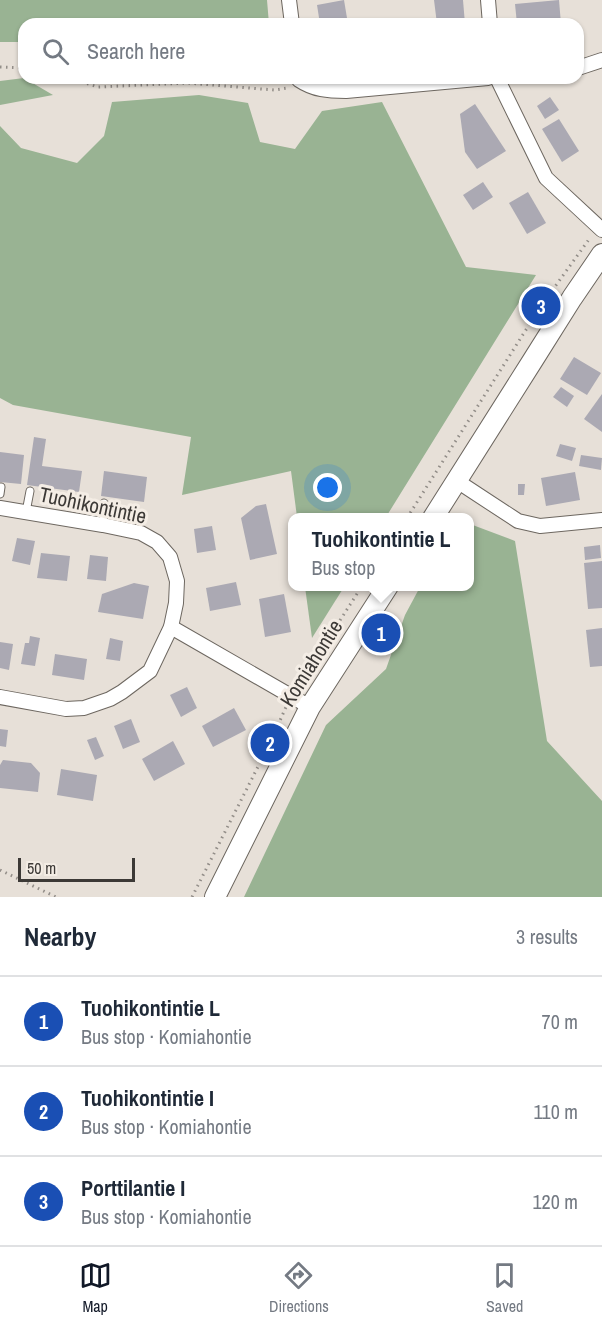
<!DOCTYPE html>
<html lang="en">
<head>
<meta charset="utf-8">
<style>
	body { margin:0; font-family:"Archivo Narrow",sans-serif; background:#f2f2f3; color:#1f2937 }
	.scale { position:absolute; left:18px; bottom:15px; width:117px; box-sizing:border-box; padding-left:6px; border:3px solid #3c3936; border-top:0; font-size:16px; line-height:21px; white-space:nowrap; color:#3c3936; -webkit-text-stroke:4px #f4ede5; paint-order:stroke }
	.you { position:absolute; left:328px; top:488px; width:21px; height:21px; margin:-15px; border:4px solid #fff; border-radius:50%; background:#1a73e8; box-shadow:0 0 0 9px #1a73e833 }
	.badge { display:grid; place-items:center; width:39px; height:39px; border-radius:50%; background:#111827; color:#fff; font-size:20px; font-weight:700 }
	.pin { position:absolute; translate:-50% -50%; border:3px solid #fff; box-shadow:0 2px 6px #0006 }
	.popup { position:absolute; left:288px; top:513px; width:186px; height:78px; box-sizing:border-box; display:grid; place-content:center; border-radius:12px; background:#fff; filter:drop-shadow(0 2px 4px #0005); font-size:20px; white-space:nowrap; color:#747a83 }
	.popup b { font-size:22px; color:#1f2937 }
	.popup::after { content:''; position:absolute; left:50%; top:100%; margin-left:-12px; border:12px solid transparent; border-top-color:#fff }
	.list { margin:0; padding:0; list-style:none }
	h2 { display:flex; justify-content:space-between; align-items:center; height:78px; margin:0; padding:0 24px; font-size:26px }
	h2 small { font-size:20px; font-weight:400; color:#747a83 }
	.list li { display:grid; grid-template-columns:39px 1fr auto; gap:18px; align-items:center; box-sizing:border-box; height:90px; padding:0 24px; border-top:2px solid #e0e1e3 }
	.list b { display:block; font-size:22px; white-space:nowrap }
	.list p { margin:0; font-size:20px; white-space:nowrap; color:#747a83 }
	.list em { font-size:20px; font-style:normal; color:#747a83 }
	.icon { flex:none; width:33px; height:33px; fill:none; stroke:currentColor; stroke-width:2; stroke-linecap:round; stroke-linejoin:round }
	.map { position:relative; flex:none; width:602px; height:897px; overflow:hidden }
	.search { position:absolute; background:#fff; box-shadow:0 2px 4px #0004; left:18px; right:18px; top:18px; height:66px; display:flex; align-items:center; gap:15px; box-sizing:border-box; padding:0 21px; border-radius:18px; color:#747a83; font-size:22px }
	.sheet { height:348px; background:#fff }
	nav { display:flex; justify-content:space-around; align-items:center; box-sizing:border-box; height:84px; border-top:2px solid #e0e1e3; background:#fff; font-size:16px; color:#747a83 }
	nav a { display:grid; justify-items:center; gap:3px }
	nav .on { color:#111827 }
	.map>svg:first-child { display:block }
	.forest { fill:#99b393 }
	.building { fill:#aba9b3 }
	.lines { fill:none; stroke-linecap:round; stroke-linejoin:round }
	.lane-casing { stroke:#6d6760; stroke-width:9 }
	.street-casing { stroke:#6d6760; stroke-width:16 }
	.secondary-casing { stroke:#6d6760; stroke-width:22 }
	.path { stroke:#928d88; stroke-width:3; stroke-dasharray:1.5 4.5; stroke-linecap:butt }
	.lane { stroke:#fff; stroke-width:7 }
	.street { stroke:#fff; stroke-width:14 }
	.secondary { stroke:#fff; stroke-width:20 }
	.labels { text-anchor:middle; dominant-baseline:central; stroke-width:6; stroke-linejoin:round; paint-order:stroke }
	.street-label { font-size:21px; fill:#3c3936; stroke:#f4ede5 }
</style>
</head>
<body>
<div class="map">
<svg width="602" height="897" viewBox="0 0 602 897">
	<rect width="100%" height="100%" fill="#e7e0d8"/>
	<g class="forest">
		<polygon points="0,0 267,0 269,24 24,24 24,42 0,42"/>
		<polygon points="24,78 53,95 0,105 0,81"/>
		<polygon points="199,95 248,103 260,142 295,149 322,111 382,102 466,267 536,275 386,517 297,517 291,471 182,495 191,437 13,405 0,398 0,126 21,148 77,163 104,136 112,102"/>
		<polygon points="470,524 515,541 547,741 602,801 602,897 244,897 326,725 386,669 405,615 420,587 470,586"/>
		<polygon points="305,587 344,587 312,638"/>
	</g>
	<g class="building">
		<polygon points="344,0 348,24 320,24 317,5"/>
		<polygon points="434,0 463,0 465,24 437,24"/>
		<polygon points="559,0 561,24 517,24 515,4"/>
		<polygon points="550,97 559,110 545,119 537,106"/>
		<polygon points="475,104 506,151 477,169 465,152 460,114"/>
		<polygon points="559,119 579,151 562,162 542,129"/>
		<polygon points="483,182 493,197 473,210 463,195"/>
		<polygon points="528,192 546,223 527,234 509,203"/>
		<polygon points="574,357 601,373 587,395 560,379"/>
		<polygon points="561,387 574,396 567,407 553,397"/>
		<polygon points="602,394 602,432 584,419"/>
		<polygon points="34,437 46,439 42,466 82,471 79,492 27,485"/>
		<polygon points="560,444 576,448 572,461 556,456"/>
		<polygon points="0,452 24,455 21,484 0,482"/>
		<polygon points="581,455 602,458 601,470 579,466"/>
		<polygon points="104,471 147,477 144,502 101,496"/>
		<polygon points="575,472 580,500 546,506 541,478"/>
		<polygon points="518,484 525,484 524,495 518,495"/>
		<polygon points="266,504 277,554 250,560 241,518 256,506"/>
		<polygon points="212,526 216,550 197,553 194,529"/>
		<polygon points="17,538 35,541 30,565 12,561"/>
		<polygon points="600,545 601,558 585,560 584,547"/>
		<polygon points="41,553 70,556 67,581 37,578"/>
		<polygon points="90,555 108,557 106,581 87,579"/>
		<polygon points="602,561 602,608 588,609 584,563"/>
		<polygon points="236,582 241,605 210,611 206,588"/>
		<polygon points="134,583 149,586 143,619 98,612 102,594"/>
		<polygon points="284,594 291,632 265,637 259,599"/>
		<polygon points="602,628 602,666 590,667 586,630"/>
		<polygon points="30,636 40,638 35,666 21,664 25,643 29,643"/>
		<polygon points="110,638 123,641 120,661 106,659"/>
		<polygon points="0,642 13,644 9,670 0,668"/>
		<polygon points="55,654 87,659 84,680 52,675"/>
		<polygon points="187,687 197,708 181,717 170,695"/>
		<polygon points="234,708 246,730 213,747 202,726"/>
		<polygon points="131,719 140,742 123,749 114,726"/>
		<polygon points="0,729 8,730 6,747 0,746"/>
		<polygon points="96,737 104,756 95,760 87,740"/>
		<polygon points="173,741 185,764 154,781 142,759"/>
		<polygon points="3,760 31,763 40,773 38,792 0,788 0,765"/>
		<polygon points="61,769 97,775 93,801 57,795"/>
	</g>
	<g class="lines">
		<defs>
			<g id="lane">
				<polyline points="0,494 1,487"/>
				<polyline points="26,512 30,491"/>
				<polyline points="103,525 104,503"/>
			</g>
			<g id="street">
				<polyline points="289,0 292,24"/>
				<polyline points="488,0 490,24"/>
				<polyline points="578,68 602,60"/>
				<path d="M299 78V80C314 90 328 91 346 91L488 78"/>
				<polyline points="497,78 546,178 602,230"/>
				<polyline points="457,481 518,521 540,526 602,520"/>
				<polyline points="0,508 103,525 141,533 157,542 170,557 177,581 176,603 171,627 150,671 122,692 110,699 84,708 66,709 0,697"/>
				<polyline points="171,627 310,707"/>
			</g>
			<g id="secondary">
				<polyline points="433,518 533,360 572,298 602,254"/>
				<polyline points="215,897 310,707 388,586"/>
			</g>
		</defs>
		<use href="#lane" class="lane-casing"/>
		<use href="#street" class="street-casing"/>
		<use href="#secondary" class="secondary-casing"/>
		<g class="path">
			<polyline points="0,67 24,68"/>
			<polyline points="70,78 98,87 188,83 274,90 288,88"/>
			<polyline points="407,518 541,306 590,238"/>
			<polyline points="372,646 381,633"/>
			<polyline points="298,686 362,586"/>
			<polyline points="0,870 56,897"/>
			<polyline points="192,897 270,743 286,707"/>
		</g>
		<use href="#lane" class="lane"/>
		<use href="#street" class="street"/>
		<use href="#secondary" class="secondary"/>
	</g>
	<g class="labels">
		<g class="street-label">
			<text transform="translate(93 505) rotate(12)">Tuohikontintie</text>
			<text transform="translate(311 663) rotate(-58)">Komiahontie</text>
		</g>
	</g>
</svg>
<div class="scale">50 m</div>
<div class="you"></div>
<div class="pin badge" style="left:381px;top:633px;background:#1a4fb4">1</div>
<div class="popup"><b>Tuohikontintie L</b>Bus stop</div>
<div class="pin badge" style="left:270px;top:743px;background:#1a4fb4">2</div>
<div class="pin badge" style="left:541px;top:306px;background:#1a4fb4">3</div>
<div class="search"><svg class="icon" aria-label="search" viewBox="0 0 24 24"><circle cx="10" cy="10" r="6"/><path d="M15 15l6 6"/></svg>Search here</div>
</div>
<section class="sheet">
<h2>Nearby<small>3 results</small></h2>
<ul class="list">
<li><span class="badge" style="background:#1a4fb4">1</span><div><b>Tuohikontintie L</b><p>Bus stop · Komiahontie</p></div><em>70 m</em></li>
<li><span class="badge" style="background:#1a4fb4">2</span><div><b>Tuohikontintie I</b><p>Bus stop · Komiahontie</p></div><em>110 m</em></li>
<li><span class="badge" style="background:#1a4fb4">3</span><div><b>Porttilantie I</b><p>Bus stop · Komiahontie</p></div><em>120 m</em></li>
</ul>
</section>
<nav>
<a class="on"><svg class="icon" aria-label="map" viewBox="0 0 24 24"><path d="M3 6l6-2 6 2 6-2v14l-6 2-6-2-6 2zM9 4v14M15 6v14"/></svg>Map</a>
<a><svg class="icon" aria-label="directions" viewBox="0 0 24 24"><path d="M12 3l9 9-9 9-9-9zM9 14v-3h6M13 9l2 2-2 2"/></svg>Directions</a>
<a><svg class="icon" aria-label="saved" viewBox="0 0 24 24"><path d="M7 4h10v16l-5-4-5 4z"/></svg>Saved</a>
</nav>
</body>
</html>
